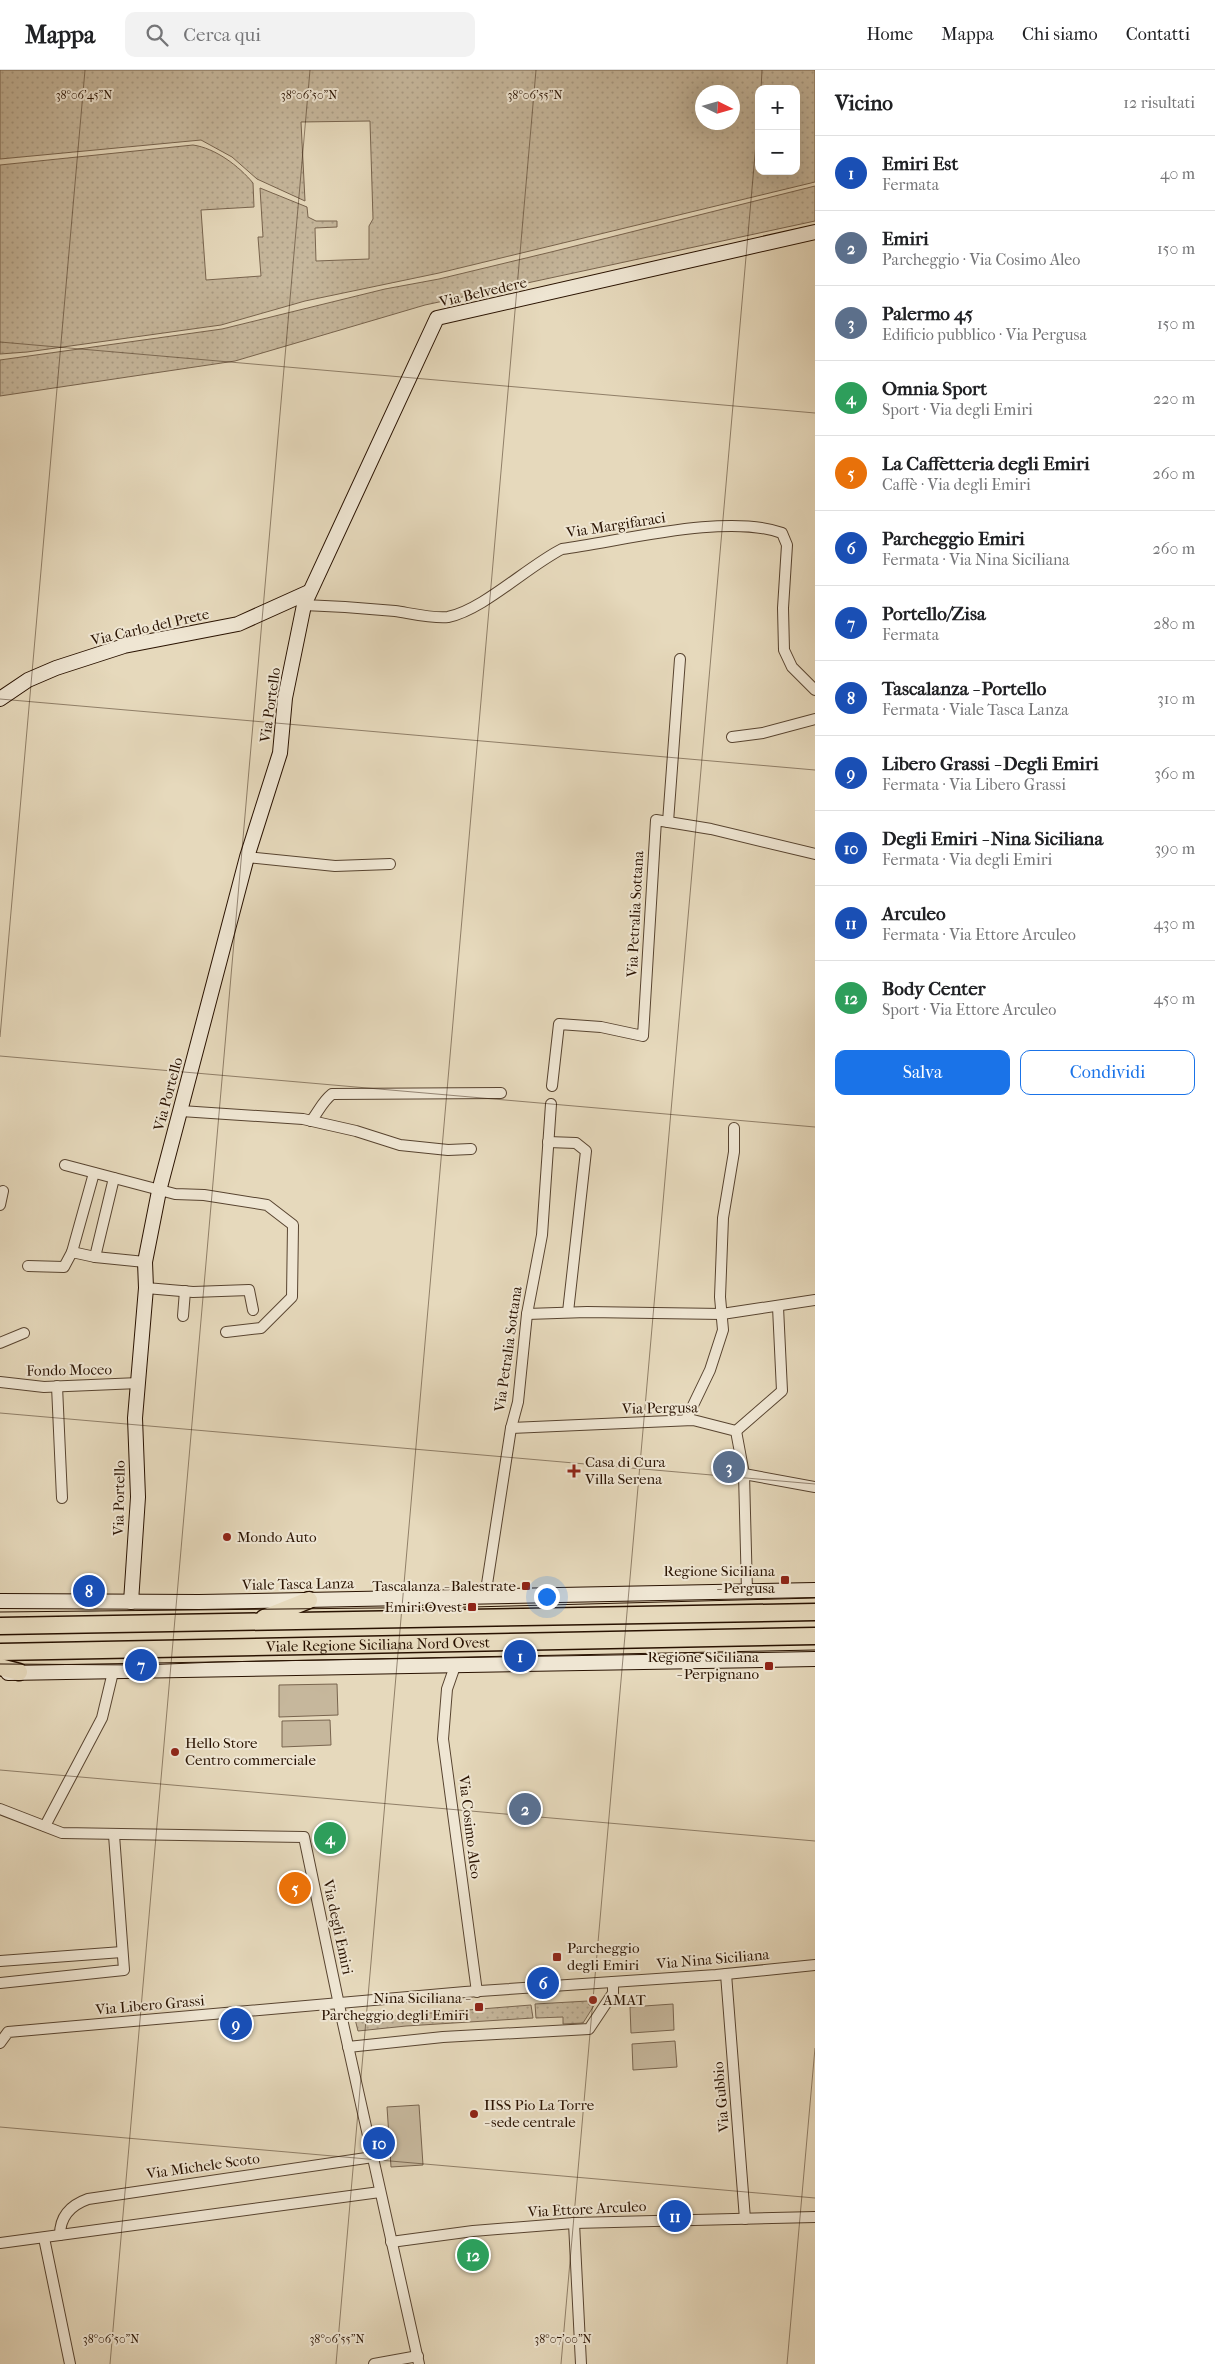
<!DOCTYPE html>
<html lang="it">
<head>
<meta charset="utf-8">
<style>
	body { margin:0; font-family:"IM FELL French Canon",serif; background:#f2f2f2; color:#202124 }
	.controls { position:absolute; right:15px; top:15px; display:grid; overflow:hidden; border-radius:10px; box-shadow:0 5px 20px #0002 }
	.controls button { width:45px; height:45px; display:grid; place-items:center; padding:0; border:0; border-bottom:1px solid #e0e0e0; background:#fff; color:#202124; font:25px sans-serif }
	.compass { position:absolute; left:695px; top:15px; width:45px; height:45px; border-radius:50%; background:#fff; box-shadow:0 5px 20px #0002; rotate:95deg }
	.you { position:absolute; left:546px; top:1526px; width:18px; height:18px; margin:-12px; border:4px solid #fff; border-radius:50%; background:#1a73e8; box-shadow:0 0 0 8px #1a73e833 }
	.badge { display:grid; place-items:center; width:32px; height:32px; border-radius:50%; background:#1a73e8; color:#fff; font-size:16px; font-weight:700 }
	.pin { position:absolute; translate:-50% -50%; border:2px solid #fff; box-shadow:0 1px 5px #0006 }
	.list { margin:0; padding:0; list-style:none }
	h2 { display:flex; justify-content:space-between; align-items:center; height:65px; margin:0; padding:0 20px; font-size:21px }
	h2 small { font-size:16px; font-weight:400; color:#757577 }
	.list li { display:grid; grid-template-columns:32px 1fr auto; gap:15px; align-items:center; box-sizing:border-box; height:75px; padding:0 20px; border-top:1px solid #e0e0e0 }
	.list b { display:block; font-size:19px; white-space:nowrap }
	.list p { margin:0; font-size:16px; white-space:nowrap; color:#757577 }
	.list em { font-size:16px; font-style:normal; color:#757577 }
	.actions { display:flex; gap:10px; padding:15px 20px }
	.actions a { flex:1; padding:11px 0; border:1px solid #1a73e8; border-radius:10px; text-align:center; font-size:18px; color:#1a73e8 }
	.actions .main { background:#1a73e8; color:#fff }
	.icon { flex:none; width:28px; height:28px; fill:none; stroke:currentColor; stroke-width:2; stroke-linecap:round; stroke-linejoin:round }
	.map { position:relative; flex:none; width:815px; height:2294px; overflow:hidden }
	header { display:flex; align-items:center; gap:30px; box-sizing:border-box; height:70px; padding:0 25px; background:#fff; border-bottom:1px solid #e0e0e0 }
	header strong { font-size:24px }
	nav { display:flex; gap:28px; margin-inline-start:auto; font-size:18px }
	.search { width:350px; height:45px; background:#f2f2f2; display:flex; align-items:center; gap:12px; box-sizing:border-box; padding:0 18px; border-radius:10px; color:#757577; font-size:19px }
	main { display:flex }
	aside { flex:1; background:#fff }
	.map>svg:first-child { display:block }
	.grass { fill:url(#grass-dots); stroke:#78644e; fill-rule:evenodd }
	.garden { fill:#c6b79c; stroke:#78644e }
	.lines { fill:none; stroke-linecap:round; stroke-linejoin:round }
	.street-casing { stroke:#584430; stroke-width:12 }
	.secondary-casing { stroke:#291201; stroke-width:16 }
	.primary-casing { stroke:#291201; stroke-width:19 }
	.street { stroke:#efe6d3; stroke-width:10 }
	.secondary { stroke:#efe6d3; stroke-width:14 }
	.primary { stroke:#e6d9bc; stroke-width:16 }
	.tram { stroke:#291201; stroke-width:1 }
	.ticks { fill:none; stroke:#291201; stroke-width:1; stroke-opacity:0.45 }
	.poi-dot { fill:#8f2418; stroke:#efe6d3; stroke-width:2 }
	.labels { text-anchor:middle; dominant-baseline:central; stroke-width:4; stroke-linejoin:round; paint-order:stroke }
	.street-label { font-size:15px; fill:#291201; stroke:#efe6d3 }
	.poi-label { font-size:15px; fill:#291201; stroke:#efe6d3; text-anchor:start }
	.ticks-label { font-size:12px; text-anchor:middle; fill:#291201; stroke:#efe6d3; stroke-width:4; stroke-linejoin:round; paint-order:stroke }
</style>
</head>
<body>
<header>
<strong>Mappa</strong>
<div class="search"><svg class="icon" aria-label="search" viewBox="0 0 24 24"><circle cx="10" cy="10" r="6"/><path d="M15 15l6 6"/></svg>Cerca qui</div>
<nav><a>Home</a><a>Mappa</a><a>Chi siamo</a><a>Contatti</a></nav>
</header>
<main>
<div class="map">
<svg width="815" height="2294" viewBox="0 0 815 2294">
	<defs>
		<pattern id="grass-dots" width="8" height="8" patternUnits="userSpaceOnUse" patternTransform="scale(1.25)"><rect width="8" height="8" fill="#c6b79c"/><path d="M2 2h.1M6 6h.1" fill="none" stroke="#aa9c85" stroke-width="1.8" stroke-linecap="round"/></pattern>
	</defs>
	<rect width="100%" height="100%" fill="#e6d9bc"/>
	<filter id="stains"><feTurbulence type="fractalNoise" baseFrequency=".004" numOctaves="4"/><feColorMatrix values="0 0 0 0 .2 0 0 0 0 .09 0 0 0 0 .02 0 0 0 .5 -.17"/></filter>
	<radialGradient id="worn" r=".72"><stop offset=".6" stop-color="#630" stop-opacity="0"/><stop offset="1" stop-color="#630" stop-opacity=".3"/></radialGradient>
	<g class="grass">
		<path d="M0 0H815V112L439 203 305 231 221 255 27 282 0 284V95L193 75C215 78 239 96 253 113L254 137 201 140 206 210 261 206 258 167H263L260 118 307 137 308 147 316 151H337V157L315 158 316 191 369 189V156L373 149 370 51 301 52 305 131 257 109 232 87 201 70 0 89ZM759 19H796V101H759ZM732 22V52H702V22Z"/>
		<polygon points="815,116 815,151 425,235 235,291 0,326 0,290 222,259 385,219 439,209 551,182"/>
		<polygon points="588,1931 589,1935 595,1934 583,1953 563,1954 563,1947 536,1948 535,1934"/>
		<polygon points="531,1935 533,1948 406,1956 358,1961 355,1949"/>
	</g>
	<g class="garden">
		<polygon points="337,1614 338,1645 279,1647 279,1615"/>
		<polygon points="330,1650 331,1675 282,1677 282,1651"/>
		<polygon points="673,1934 674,1960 631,1963 630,1937"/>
		<polygon points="675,1971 677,1997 633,2000 632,1974"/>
		<polygon points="419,2035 423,2095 391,2097 387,2037"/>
	</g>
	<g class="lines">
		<defs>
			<g id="street">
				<path d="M304 535C335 536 365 538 395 541 409 543 435 549 448 547 483 540 528 496 562 479 622 471 727 443 782 463L787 475 783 538 784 580 792 597 815 620"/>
				<polyline points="732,667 763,663 815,649"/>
				<polyline points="668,752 680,589"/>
				<polyline points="247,787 335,796 390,794"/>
				<polyline points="552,1016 559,954 601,957 643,966 656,750 711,759 815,784"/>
				<polyline points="181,1041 303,1049 356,1061 400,1075 448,1080 471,1079"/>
				<path d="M311 1051C319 1041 322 1032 332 1024L501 1023"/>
				<polyline points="548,1072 576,1073 586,1081 568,1242"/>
				<polyline points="65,1095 175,1124 204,1125 267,1135 293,1155 292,1227 261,1258 226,1262"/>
				<polyline points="0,1135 3,1121"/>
				<polyline points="72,1182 94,1103"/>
				<polyline points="95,1187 114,1108"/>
				<polyline points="28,1196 64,1197 72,1182 95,1187 145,1192"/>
				<polyline points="146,1218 193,1222 249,1220 253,1240"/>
				<polyline points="527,1244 587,1242 722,1244 815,1230"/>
				<polyline points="183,1246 185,1221"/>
				<polyline points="0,1273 24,1263"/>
				<polyline points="0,1312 44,1317 139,1313"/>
				<polyline points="57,1316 62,1428"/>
				<polyline points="686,1350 710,1300 723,1260 720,1227 723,1148 734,1082 734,1058"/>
				<polyline points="511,1358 693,1350 736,1361 744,1404 747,1521"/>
				<polyline points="736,1361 782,1321 778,1237"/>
				<polyline points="744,1404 815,1417"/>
				<polyline points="485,1527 511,1358 518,1332 527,1244 542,1165 551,1034"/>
				<polyline points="455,1596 447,1619 443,1669 477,1922"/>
				<polyline points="0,1739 62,1763 304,1767 342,1949 419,2294"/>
				<polyline points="45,1756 102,1648 113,1602"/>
				<polyline points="0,1891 122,1882"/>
				<polyline points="726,1904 745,2149"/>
				<polyline points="0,1913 124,1900 114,1765"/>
				<polyline points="0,1973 8,1962 465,1922 716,1905 815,1895"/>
				<polyline points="348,1977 443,1967 589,1959 613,1923 613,1912"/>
				<polyline points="574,2153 581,2294"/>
				<path d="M60 2165C60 2146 71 2135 88 2129L373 2087"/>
				<polyline points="44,2168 70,2294"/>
				<polyline points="391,2172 473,2161 574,2153 815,2147"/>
				<polyline points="0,2173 380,2122"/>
				<polyline points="374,2294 418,2286"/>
			</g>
			<g id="secondary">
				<polyline points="0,629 28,610 56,598 124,576 238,554 309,522"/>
				<polyline points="0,1531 199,1532 815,1520"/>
				<polyline points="131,1532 138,1427 135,1348 146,1218 145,1192 159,1121 247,787 280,683 285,628 304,535 437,248 815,162"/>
				<polyline points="8,1603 815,1589"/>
			</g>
			<g id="primary">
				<polyline points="264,1548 309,1530"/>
				<polyline points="0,1556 815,1542"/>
				<path id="s1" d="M0 1582 815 1566"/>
				<polyline points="0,1597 19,1602"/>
			</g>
		</defs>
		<use href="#street" class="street-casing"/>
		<use href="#secondary" class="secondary-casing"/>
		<use href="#primary" class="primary-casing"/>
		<use href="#street" class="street"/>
		<use href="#secondary" class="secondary"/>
		<use href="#primary" class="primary"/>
		<g class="tram">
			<polyline points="0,1542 472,1537 815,1528"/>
			<polyline points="0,1594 141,1595 218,1592 815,1580"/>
		</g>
	</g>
	<path class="ticks" d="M761 19 762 0M0 272 815 343M0 629 815 700M0 967 85 0M0 986 815 1057M0 1343 815 1414M0 1700 815 1771M0 2057 815 2128M110 2294 310 0M336 2294 536 0M561 2294 759 39M787 2294 815 1978"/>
	<g class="poi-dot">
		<path d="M571.5 1393.5h5v5h5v5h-5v5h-5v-5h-5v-5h5z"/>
		<circle cx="227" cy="1467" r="5"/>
		<rect x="780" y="1505" width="10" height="10" rx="2.5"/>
		<rect x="521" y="1511" width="10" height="10" rx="2.5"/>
		<rect x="467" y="1532" width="10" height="10" rx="2.5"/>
		<rect x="764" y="1591" width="10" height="10" rx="2.5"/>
		<circle cx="175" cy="1682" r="5"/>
		<rect x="552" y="1882" width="10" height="10" rx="2.5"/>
		<circle cx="593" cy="1930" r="5"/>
		<rect x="474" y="1932" width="10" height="10" rx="2.5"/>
		<circle cx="474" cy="2044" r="5"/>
	</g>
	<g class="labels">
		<g class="street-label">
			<text transform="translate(483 222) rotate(-13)">Via Belvedere</text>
			<text transform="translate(616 455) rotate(-9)">Via Margifaraci</text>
			<text transform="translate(150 557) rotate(-13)">Via Carlo del Prete</text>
			<text transform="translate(270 635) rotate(-82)">Via Portello</text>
			<text transform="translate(635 844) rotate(-87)">Via Petralia Sottana</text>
			<text transform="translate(168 1024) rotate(-75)">Via Portello</text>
			<text transform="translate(508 1279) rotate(-82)">Via Petralia Sottana</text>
			<text transform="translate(69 1300) rotate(-1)">Fondo Moceo</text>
			<text transform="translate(660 1338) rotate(-1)">Via Pergusa</text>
			<text transform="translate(119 1428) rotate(-89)">Via Portello</text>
			<text transform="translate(298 1514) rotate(-1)">Viale Tasca Lanza</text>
			<text stroke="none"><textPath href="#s1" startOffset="378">Viale Regione Siciliana Nord Ovest</textPath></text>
			<text transform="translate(470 1757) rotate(83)">Via Cosimo Aleo</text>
			<text transform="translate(338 1857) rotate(78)">Via degli Emiri</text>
			<text transform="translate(713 1889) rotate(-5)">Via Nina Siciliana</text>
			<text transform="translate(150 1935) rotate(-5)">Via Libero Grassi</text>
			<text transform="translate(721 2027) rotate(-95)">Via Gubbio</text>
			<text transform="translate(203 2096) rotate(-8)">Via Michele Scoto</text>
			<text transform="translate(587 2139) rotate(-3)">Via Ettore Arculeo</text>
		</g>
		<g class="poi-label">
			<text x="585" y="1392">Casa di Cura<tspan x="585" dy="17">Villa Serena</tspan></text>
			<text x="237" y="1467">Mondo Auto</text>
			<text x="775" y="1501" text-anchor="end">Regione Siciliana<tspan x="775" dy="17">- Pergusa</tspan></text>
			<text x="516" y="1516" text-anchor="end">Tascalanza - Balestrate</text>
			<text x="462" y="1537" text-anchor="end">Emiri Ovest</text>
			<text x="759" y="1587" text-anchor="end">Regione Siciliana<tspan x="759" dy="17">- Perpignano</tspan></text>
			<text x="185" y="1673">Hello Store<tspan x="185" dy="17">Centro commerciale</tspan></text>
			<text x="567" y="1878">Parcheggio<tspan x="567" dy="17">degli Emiri</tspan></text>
			<text x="469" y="1928" text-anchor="end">Nina Siciliana -<tspan x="469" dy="17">Parcheggio degli Emiri</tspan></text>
			<text x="603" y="1930">AMAT</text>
			<text x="484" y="2035">IISS Pio La Torre<tspan x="484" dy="17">- sede centrale</tspan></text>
		</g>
	</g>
	<g class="ticks-label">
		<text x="84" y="29">38°06'45"N</text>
		<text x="309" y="29">38°06'50"N</text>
		<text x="535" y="29">38°06'55"N</text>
		<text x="111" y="2273">38°06'50"N</text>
		<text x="337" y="2273">38°06'55"N</text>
		<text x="563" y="2273">38°07'00"N</text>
	</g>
	<rect width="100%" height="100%" filter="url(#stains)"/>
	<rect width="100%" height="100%" fill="url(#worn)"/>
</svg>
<div class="controls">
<button>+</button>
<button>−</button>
</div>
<svg class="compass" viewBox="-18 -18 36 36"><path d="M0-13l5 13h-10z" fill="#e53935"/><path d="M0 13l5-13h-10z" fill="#757577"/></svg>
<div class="you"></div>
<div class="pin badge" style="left:520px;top:1586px;background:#1a4fb4">1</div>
<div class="pin badge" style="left:525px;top:1739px;background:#5c6f8a">2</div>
<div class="pin badge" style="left:729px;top:1397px;background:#5c6f8a">3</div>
<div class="pin badge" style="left:330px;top:1768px;background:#2e9e5b">4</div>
<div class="pin badge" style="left:295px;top:1818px;background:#e8710a">5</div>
<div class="pin badge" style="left:543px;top:1913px;background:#1a4fb4">6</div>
<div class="pin badge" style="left:141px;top:1595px;background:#1a4fb4">7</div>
<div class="pin badge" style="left:89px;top:1521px;background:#1a4fb4">8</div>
<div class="pin badge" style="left:236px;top:1954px;background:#1a4fb4">9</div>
<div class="pin badge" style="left:379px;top:2073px;background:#1a4fb4">10</div>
<div class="pin badge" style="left:675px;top:2146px;background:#1a4fb4">11</div>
<div class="pin badge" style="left:473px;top:2185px;background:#2e9e5b">12</div>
</div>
<aside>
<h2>Vicino<small>12 risultati</small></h2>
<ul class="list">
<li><span class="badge" style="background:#1a4fb4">1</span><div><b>Emiri Est</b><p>Fermata</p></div><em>40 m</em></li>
<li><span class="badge" style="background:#5c6f8a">2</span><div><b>Emiri</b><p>Parcheggio · Via Cosimo Aleo</p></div><em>150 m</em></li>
<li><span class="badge" style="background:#5c6f8a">3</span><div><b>Palermo 45</b><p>Edificio pubblico · Via Pergusa</p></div><em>150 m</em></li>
<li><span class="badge" style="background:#2e9e5b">4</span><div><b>Omnia Sport</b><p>Sport · Via degli Emiri</p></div><em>220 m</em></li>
<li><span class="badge" style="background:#e8710a">5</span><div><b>La Caffetteria degli Emiri</b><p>Caffè · Via degli Emiri</p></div><em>260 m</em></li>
<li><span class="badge" style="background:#1a4fb4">6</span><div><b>Parcheggio Emiri</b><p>Fermata · Via Nina Siciliana</p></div><em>260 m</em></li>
<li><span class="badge" style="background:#1a4fb4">7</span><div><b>Portello/Zisa</b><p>Fermata</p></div><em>280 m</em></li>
<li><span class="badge" style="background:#1a4fb4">8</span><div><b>Tascalanza - Portello</b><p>Fermata · Viale Tasca Lanza</p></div><em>310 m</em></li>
<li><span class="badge" style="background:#1a4fb4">9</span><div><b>Libero Grassi - Degli Emiri</b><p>Fermata · Via Libero Grassi</p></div><em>360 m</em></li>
<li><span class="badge" style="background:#1a4fb4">10</span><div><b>Degli Emiri - Nina Siciliana</b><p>Fermata · Via degli Emiri</p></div><em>390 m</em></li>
<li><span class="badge" style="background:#1a4fb4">11</span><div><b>Arculeo</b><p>Fermata · Via Ettore Arculeo</p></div><em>430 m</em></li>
<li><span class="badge" style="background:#2e9e5b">12</span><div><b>Body Center</b><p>Sport · Via Ettore Arculeo</p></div><em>450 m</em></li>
</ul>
<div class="actions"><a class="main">Salva</a><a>Condividi</a></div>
</aside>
</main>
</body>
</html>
